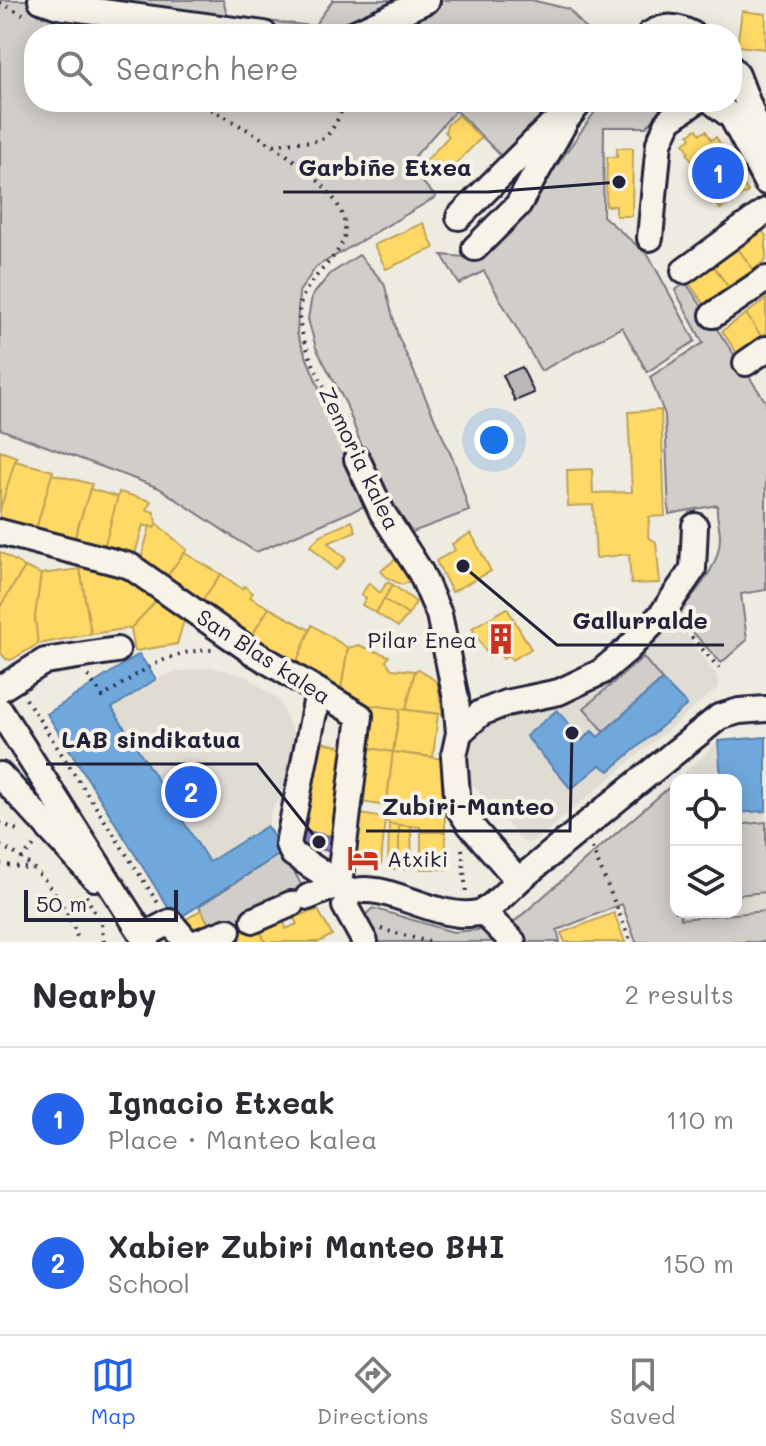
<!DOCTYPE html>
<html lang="en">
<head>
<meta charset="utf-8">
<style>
	body { margin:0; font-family:Mali,sans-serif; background:#f7f7f7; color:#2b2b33 }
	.controls { position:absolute; right:24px; bottom:24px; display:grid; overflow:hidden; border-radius:16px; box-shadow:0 4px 20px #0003 }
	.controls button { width:72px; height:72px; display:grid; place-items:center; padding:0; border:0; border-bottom:2px solid #e1e1e2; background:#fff; color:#2b2b33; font:40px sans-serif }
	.scale { position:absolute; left:24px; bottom:20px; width:154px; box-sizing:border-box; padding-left:8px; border:4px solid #22223b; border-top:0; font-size:22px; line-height:28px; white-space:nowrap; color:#22223b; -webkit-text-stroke:6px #f7f3e8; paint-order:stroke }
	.you { position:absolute; left:494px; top:440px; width:28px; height:28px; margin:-20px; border:6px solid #fff; border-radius:50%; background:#1a73e8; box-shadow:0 0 0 12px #1a73e833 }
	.badge { display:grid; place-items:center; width:52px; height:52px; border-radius:50%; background:#2563eb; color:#fff; font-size:26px; font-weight:700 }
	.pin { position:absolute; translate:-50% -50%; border:4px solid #fff; box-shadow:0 2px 8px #0006 }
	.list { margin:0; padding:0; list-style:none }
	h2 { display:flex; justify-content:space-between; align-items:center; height:104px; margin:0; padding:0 32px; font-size:34px }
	h2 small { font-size:26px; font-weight:400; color:#7c7c81 }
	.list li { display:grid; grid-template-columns:52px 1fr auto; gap:24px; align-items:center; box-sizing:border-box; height:144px; padding:0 32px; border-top:2px solid #e1e1e2 }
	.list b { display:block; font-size:30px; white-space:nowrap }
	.list p { margin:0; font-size:26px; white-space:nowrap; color:#7c7c81 }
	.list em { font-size:26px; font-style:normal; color:#7c7c81 }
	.icon { flex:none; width:44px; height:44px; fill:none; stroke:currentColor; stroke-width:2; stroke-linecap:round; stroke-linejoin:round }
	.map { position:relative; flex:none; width:766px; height:942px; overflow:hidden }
	.search { position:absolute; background:#fff; box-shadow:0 4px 20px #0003; left:24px; right:24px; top:24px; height:88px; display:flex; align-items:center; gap:20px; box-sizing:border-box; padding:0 28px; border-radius:32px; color:#7c7c81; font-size:30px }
	.sheet { height:392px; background:#fff }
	nav { display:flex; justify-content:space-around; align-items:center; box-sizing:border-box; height:112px; border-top:2px solid #e1e1e2; background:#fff; font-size:22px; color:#7c7c81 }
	nav a { display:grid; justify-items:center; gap:4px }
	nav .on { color:#2563eb }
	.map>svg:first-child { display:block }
	.built { fill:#dfdcd4 }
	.green { fill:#d1cdc9; stroke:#7a7882; stroke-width:2 }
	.homes { fill:#ffd966; stroke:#bda259; stroke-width:2 }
	.offices { fill:#8e7cc3; stroke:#6e619a; stroke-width:2 }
	.schools { fill:#6fa8dc; stroke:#5880ac; stroke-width:2 }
	.building { fill:#bbb8b7; stroke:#22223b; stroke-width:2 }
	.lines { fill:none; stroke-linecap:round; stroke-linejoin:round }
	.minor-casing { stroke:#22223b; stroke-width:30 }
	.path { stroke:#22223b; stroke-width:4; stroke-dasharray:2 6; stroke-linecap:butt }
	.minor { stroke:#f7f3e8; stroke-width:24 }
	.labels { text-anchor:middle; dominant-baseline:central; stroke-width:8; stroke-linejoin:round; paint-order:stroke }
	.street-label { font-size:22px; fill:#22223b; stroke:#f7f3e8 }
	.poi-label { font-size:22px; fill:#22223b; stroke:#f7f3e8; text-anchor:end }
	.leader { fill:none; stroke:#22223b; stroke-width:3 }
	.callout-dot { fill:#22223b; stroke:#f7f3e8; stroke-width:3 }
	.callout-label { font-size:24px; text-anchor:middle; font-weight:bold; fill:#22223b; stroke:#f7f3e8; stroke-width:8; stroke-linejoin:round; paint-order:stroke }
</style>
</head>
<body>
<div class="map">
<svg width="766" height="942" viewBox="0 0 766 942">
	<rect width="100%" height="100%" fill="#eeebe1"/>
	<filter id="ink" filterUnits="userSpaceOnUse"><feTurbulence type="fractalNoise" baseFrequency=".0125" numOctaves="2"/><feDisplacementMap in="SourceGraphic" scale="16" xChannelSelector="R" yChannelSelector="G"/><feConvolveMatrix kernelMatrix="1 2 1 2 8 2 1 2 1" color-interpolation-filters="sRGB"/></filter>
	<g filter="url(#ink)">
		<g class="built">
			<polygon points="671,615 716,674 719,687 535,841 524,843 466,777 465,758 472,741 488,724 509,712 574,693 595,689 642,653"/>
			<polygon points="139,654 156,679 172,673 211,667 248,677 279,700 294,734 293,782 272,809 268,826 283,852 176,920 47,714"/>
			<polygon points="766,737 766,911 680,919 680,912 736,912 736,780 677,780 718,741"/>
		</g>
		<g class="green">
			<polygon points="0,0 223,0 228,17 314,26 333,0 531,0 569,9 590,34 34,34 34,102 560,102 504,159 456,110 407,165 436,197 316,267 299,292 297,334 367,505 256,552 159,488 0,429"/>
			<polygon points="602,102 672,102 646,127 604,127 603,216 649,256 695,341 647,372 622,327 541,371 484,271 459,284 442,255 475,258 528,206"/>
			<polygon points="359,255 384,283 398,336 455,464 469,511 407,534 366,458 346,404 316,348 308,319 312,296 330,274"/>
			<path d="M686 283 766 402V590L741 594 747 640 721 663 677 615C695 592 720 568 720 537 720 527 716 516 717 505L669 514 665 415 650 377 703 343 675 290Z"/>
			<polygon points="643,657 662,680 604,731 584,708"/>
			<polygon points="673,784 676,912 680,912 681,919 766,911 766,942 636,942 622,904 557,930 560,942 376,942 365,915 373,908 453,932 490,929 515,921"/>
			<polygon points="766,822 766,892 736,895 736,825"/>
			<polygon points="283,852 306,893 213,932 199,906"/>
		</g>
		<g class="homes">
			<polygon points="742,11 766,14 765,49 737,46"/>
			<polygon points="458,115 481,138 439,181 423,164 449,136 445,132 447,125"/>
			<polygon points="697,129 700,134 706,131 711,140 716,137 748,192 720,209 687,153 689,152 684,143 691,138 689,134"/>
			<polygon points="617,148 633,148 632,216 616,216 616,206 606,206 607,157 617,157"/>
			<polygon points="423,223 434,248 386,269 374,245"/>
			<polygon points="762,230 766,236 766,260 753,270 737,247"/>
			<polygon points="737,247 753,270 728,287 713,265"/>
			<polygon points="713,265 728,287 704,304 688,282"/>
			<polygon points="766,299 766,333 761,336 746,314"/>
			<polygon points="746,314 761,336 737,353 722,331"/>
			<polygon points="661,410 665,516 649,517 648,537 656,542 660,583 631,584 629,554 596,558 593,505 568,506 567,470 592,469 593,493 632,492 628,412"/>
			<polygon points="0,451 17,457 0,510"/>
			<polygon points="15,461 53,471 35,533 0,523 0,510"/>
			<polygon points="52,474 92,484 74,540 35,533"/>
			<polygon points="90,489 118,497 104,548 74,540"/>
			<polygon points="119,492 151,501 147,510 154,512 157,524 154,528 143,525 134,558 104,548"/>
			<polygon points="352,521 356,531 328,543 346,559 336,570 310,546 321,535"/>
			<polygon points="157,524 187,550 165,579 141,559 150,526 154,528"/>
			<polygon points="471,533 491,571 452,592 436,561 455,550 452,544"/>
			<polygon points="0,552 25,567 0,607"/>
			<polygon points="184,553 221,574 200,604 165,579"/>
			<polygon points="397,558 414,579 402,585 386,577 381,571"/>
			<polygon points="94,566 127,577 159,598 131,628 91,634 80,569"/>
			<polygon points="25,567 41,574 35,617 38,644 11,660 6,659 0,652 0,607"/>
			<polygon points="80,569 91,634 38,644 35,617 41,574"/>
			<polygon points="221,574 242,589 244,586 253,593 250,597 269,608 251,637 200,604"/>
			<polygon points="387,582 393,585 376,613 362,605 366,598 361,595 369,583 380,593"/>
			<polygon points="393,585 416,602 408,615 384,599"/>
			<polygon points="159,598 185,617 177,644 135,651 131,628"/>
			<polygon points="384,599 408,615 398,627 376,613"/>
			<polygon points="269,608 310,630 296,664 251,637"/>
			<polygon points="507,608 531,649 512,660 509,655 503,659 498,652 489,657 472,628"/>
			<polygon points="312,625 348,648 341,689 296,664"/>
			<polygon points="358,645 389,656 386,661 392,669 415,671 406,710 369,705 341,689 348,648"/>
			<polygon points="419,669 437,682 443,714 406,710 415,671"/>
			<polygon points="369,705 400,709 393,752 364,747"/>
			<polygon points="400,709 438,714 433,757 393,752"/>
			<polygon points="317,741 352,749 340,838 301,830"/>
			<polygon points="364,747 393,752 386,806 356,801"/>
			<polygon points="393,752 444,759 445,832 421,832 420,827 389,824 385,818"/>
			<polygon points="354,813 385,818 381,865 349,863"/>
			<polygon points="389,824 399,825 399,869 388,869"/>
			<polygon points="399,825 411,826 412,868 399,869"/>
			<polygon points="421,832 445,832 447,869 421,869"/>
			<polygon points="201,910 213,932 193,939 182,922"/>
			<polygon points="318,910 332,935 319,942 265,942 260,930 284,921 286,929 297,924 293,917"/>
			<polygon points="614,913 625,942 565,942 561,933"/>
			<polygon points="258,925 265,942 211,942"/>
		</g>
		<polygon class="offices" points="301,830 340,838 337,852 297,846"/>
		<g class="schools">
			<polygon points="139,654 156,679 112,708 209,862 267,826 283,852 176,920 47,714"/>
			<polygon points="662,680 687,705 609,771 600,765 571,789 526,736 557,710 582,740 592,731 598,737"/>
			<polygon points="766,737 766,811 736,813 736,780 721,780 718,741"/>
		</g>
		<polygon class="building" points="522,367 534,393 515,401 503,375"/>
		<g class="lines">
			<defs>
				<g id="minor">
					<polyline points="41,0 58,6 264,34"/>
					<polyline points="353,34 427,0"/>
					<path d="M650 34C666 25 677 26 692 34"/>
					<polyline points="732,69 737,75 766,151"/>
					<polyline points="713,102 732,117 766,182"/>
					<polyline points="459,217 549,127 559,123"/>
					<polyline points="650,238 659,143 669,120 695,102"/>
					<polyline points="475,248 518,205 566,120 580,102"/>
					<polyline points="684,271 766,211"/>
					<polyline points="713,315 766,279"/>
					<polyline points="746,363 766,349"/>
					<polyline points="357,459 382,512 421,573 439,614 456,699 459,733 454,756 458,807 470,825 518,880"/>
					<polyline points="0,532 130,566 251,651 360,716 339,884 349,893"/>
					<polyline points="0,689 45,661 117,650"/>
					<polyline points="318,692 288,844 293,854 339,884"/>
					<polyline points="0,711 147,942"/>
					<polyline points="459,733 481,713 506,703 559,692 601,672 628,649 662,614 693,569 695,526"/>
					<polyline points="0,775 95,878"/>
					<polyline points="308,897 339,884"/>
					<polyline points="483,912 513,942"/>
					<polyline points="254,920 291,904"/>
					<polyline points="143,936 170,922 187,942"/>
					<polyline points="198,942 228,931"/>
					<path d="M365 942 345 906 349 893C384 878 435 922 478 913 492 910 513 884 525 875 589 822 654 769 719 717L739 711 766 709"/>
				</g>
			</defs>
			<use href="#minor" class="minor-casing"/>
			<g class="path">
				<polyline points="0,3 23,14"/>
				<polyline points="53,29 64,34"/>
				<path d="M197 102C234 122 373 191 340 247 327 269 299 286 299 314 299 346 335 407 349 438"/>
				<path d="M274 145C319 135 324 156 345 102"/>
				<polyline points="681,625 719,668"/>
				<path d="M88 676 103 697C137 674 170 649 212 650"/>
				<polyline points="26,699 158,903"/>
				<polyline points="0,823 20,831"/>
				<path d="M0 846C39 862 66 904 79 942"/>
				<polyline points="592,848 631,942"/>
				<polyline points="462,849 466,892"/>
				<polyline points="21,859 36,844"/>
				<polyline points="0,864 32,869"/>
				<polyline points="86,896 101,924 104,942"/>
				<polyline points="381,929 429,942"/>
			</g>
			<use href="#minor" class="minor"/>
		</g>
	</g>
	<defs>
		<symbol id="building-bare" viewBox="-9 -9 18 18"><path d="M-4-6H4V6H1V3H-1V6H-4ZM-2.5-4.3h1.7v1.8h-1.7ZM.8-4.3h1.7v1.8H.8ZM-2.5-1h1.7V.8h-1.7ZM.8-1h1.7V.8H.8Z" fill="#c8321e" stroke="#f7f3e8" stroke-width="2.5" paint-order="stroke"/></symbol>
		<symbol id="hotel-bare" viewBox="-9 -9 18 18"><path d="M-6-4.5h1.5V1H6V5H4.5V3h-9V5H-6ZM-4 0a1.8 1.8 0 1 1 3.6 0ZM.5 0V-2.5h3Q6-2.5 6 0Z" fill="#c8321e" stroke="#f7f3e8" stroke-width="2.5" paint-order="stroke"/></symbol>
	</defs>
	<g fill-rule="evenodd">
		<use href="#building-bare" x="479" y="617" width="44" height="44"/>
		<use href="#hotel-bare" x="341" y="836" width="44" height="44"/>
	</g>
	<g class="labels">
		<g class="street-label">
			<text transform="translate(360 458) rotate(64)">Zemoria kalea</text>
			<text transform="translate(264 656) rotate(33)">San Blas kalea</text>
		</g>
		<g class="poi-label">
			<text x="477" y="639">Pilar Enea</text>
			<text x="387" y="858" text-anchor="start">Atxiki</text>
		</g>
	</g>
	<path class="leader" d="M619 182L488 192H283M463 566L557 645H724M319 842L257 764H46M572 733L570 831H366"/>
	<g class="callout-dot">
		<circle cx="619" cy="182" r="8"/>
		<circle cx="463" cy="566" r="8"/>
		<circle cx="319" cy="842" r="8"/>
		<circle cx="572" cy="733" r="8"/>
	</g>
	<g class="callout-label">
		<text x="385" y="176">Garbiñe Etxea</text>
		<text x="640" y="629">Gallurralde</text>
		<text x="151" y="748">LAB sindikatua</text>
		<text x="468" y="815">Zubiri-Manteo</text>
	</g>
</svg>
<div class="controls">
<button><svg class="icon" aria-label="locate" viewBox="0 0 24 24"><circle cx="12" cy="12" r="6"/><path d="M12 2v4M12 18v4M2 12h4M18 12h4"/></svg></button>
<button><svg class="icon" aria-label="layers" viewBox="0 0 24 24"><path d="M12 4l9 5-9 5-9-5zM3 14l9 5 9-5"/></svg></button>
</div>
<div class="scale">50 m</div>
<div class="you"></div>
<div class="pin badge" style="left:718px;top:173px">1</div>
<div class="pin badge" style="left:191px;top:792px">2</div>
<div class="search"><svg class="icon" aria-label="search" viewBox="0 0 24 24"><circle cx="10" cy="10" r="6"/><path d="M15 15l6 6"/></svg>Search here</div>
</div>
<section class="sheet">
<h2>Nearby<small>2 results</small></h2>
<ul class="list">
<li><span class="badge">1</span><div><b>Ignacio Etxeak</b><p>Place · Manteo kalea</p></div><em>110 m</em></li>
<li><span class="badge">2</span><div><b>Xabier Zubiri Manteo BHI</b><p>School</p></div><em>150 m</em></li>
</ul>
</section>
<nav>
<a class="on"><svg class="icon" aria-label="map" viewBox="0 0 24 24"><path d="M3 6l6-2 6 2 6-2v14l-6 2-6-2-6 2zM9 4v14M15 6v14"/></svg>Map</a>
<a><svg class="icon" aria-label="directions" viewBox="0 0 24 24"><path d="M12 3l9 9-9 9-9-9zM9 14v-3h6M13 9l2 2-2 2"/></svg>Directions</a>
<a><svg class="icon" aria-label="saved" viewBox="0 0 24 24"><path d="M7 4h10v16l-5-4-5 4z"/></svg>Saved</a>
</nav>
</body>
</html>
